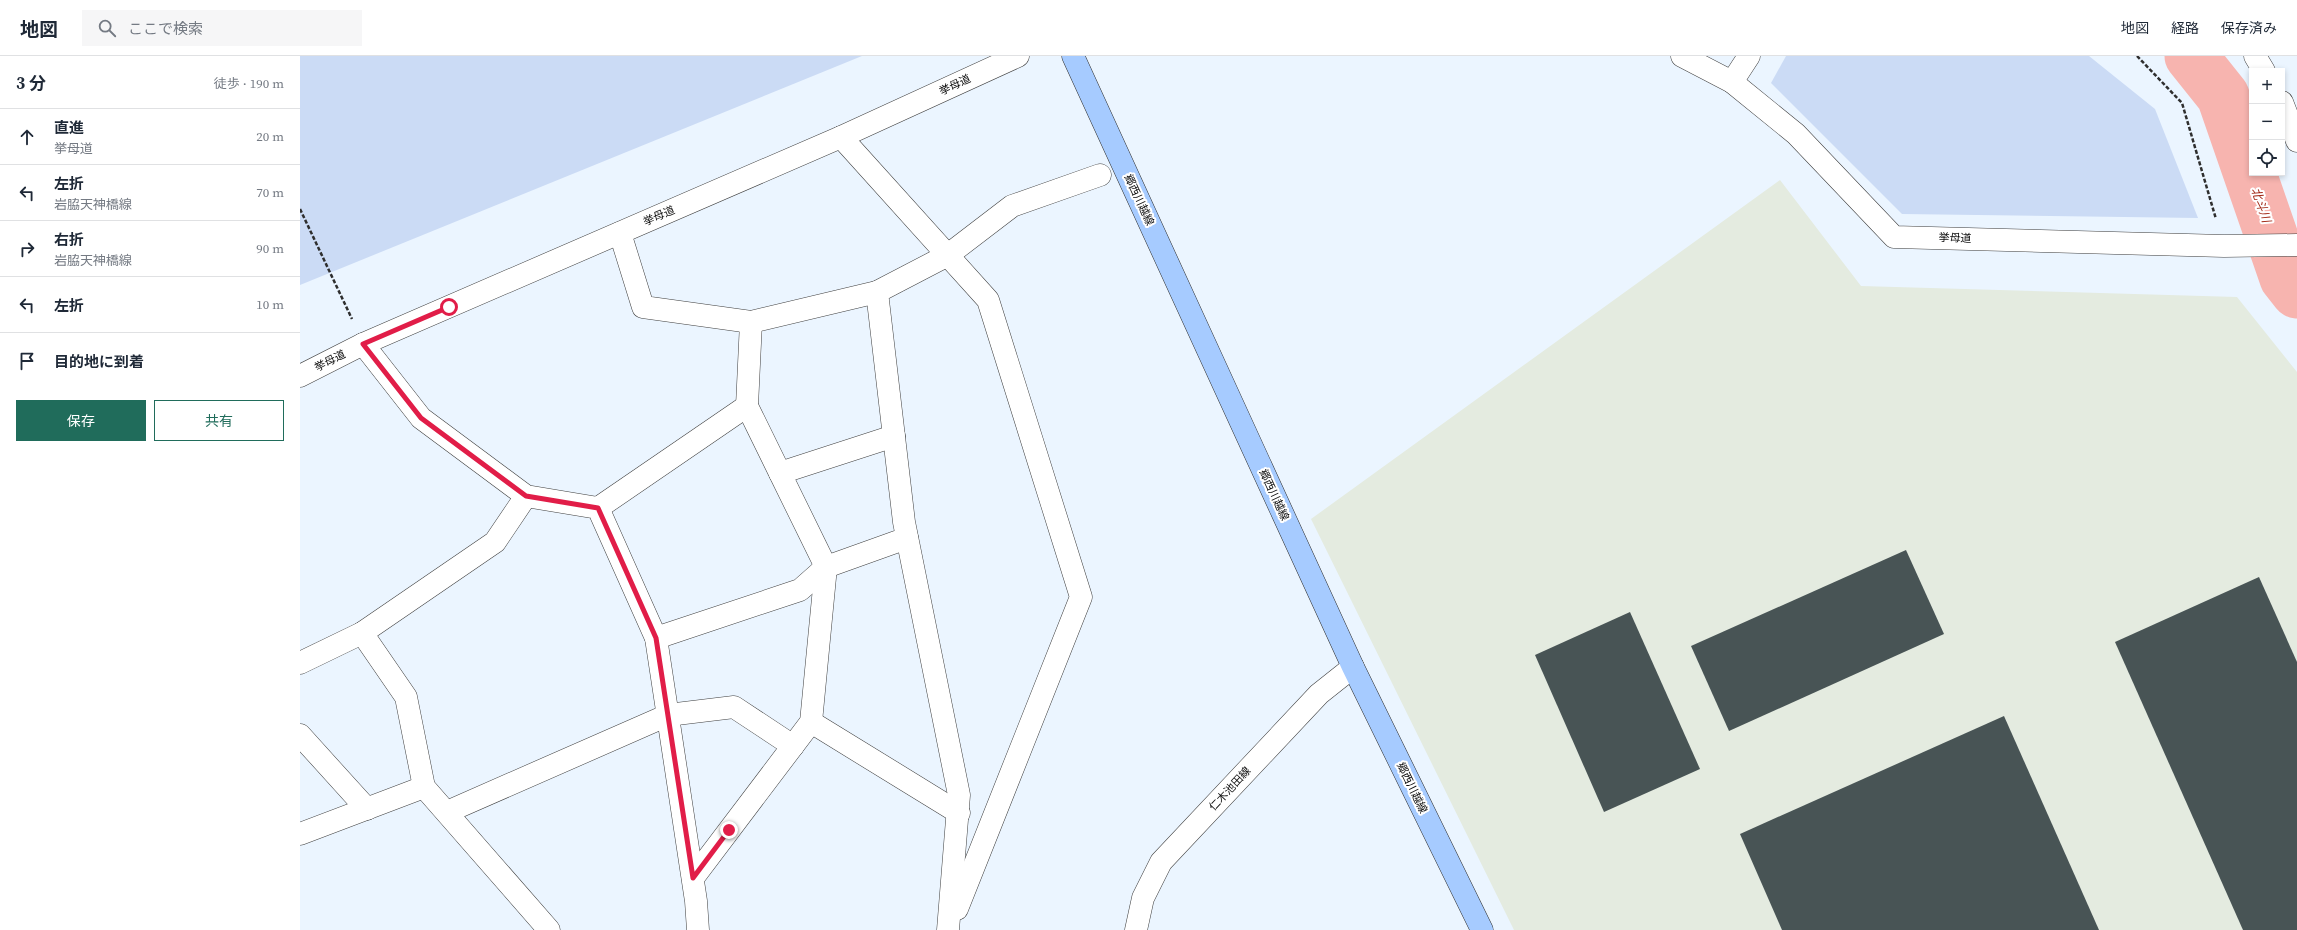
<!DOCTYPE html>
<html lang="ja">
<head>
<meta charset="utf-8">
<style>
	body { margin:0; font-family:"Source Serif 4","Noto Sans JP",serif; background:#f6f6f7; color:#1f2937 }
	.controls { position:absolute; right:12px; top:12px; display:grid; overflow:hidden; border-radius:0px; box-shadow:0 2px 6px #0003 }
	.controls button { width:36px; height:36px; display:grid; place-items:center; padding:0; border:0; border-bottom:1px solid #e0e1e3; background:#fff; color:#1f2937; font:20px sans-serif }
	.stop { position:absolute; width:12px; height:12px; margin:-9px; border:3px solid #e11d48; border-radius:50%; background:#fff }
	.stop.end { background:#e11d48; border-color:#fff; box-shadow:0 1px 4px #0008 }
	.list { margin:0; padding:0; list-style:none }
	h2 { display:flex; justify-content:space-between; align-items:center; height:52px; margin:0; padding:0 16px; font-size:17px }
	h2 small { font-size:13px; font-weight:400; color:#747a83 }
	.list li { display:grid; grid-template-columns:26px 1fr auto; gap:12px; align-items:center; box-sizing:border-box; height:56px; padding:0 16px; border-top:1px solid #e0e1e3 }
	.list b { display:block; font-size:15px; white-space:nowrap }
	.list p { margin:0; font-size:13px; white-space:nowrap; color:#747a83 }
	.list em { font-size:13px; font-style:normal; color:#747a83 }
	.actions { display:flex; gap:8px; padding:12px 16px }
	.actions a { flex:1; padding:9px 0; border:1px solid #206c5b; border-radius:0px; text-align:center; font-size:14px; color:#206c5b }
	.actions .main { background:#206c5b; color:#fff }
	.icon { flex:none; width:22px; height:22px; fill:none; stroke:currentColor; stroke-width:2; stroke-linecap:round; stroke-linejoin:round }
	.map { position:relative; flex:none; width:1997px; height:874px; overflow:hidden }
	header { display:flex; align-items:center; gap:24px; box-sizing:border-box; height:56px; padding:0 20px; background:#fff; border-bottom:1px solid #e0e1e3 }
	header strong { font-size:19px }
	nav { display:flex; gap:22px; margin-inline-start:auto; font-size:14px }
	.search { width:280px; height:36px; background:#f6f6f7; display:flex; align-items:center; gap:10px; box-sizing:border-box; padding:0 14px; border-radius:0px; color:#747a83; font-size:15px }
	main { display:flex }
	aside { flex:1; background:#fff }
	.map>svg:first-child { display:block }
	.industrial { fill:#e4ebe0 }
	.farmland { fill:#cbdbf5 }
	.lines { fill:none; stroke-linecap:round; stroke-linejoin:round }
	.river { stroke:#f7b4af; stroke-width:53 }
	.building { fill:#485455 }
	.street-casing { stroke:#3f3f3f; stroke-width:23 }
	.secondary-casing { stroke:#2e2e2e; stroke-width:23 }
	.path { stroke:#2e2e2e; stroke-width:2.5; stroke-dasharray:4 2; stroke-linecap:butt }
	.street { stroke:#fff; stroke-width:22 }
	.secondary { stroke:#a6cbff; stroke-width:22 }
	.route { stroke:#e11d48; stroke-width:5 }
	.labels { text-anchor:middle; dominant-baseline:central; stroke-width:4; stroke-linejoin:round; paint-order:stroke }
	.street-label { font-size:11px; fill:#0c0c0c; stroke:#fff }
	.water-label { font-size:12px; font-style:italic; fill:#a02613; stroke:#fff }
</style>
</head>
<body>
<header>
<strong>地図</strong>
<div class="search"><svg class="icon" aria-label="search" viewBox="0 0 24 24"><circle cx="10" cy="10" r="6"/><path d="M15 15l6 6"/></svg>ここで検索</div>
<nav><a>地図</a><a>経路</a><a>保存済み</a></nav>
</header>
<main>
<aside>
<h2>3 分<small>徒歩 · 190 m</small></h2>
<ul class="list">
<li><svg class="icon" aria-label="ahead" viewBox="0 0 24 24"><path d="M12 20V5M6 11l6-6 6 6"/></svg><div><b>直進</b><p>挙母道</p></div><em>20 m</em></li>
<li><svg class="icon" aria-label="left" viewBox="0 0 24 24"><path d="M17 20v-9H6M10 6l-5 5 5 5"/></svg><div><b>左折</b><p>岩脇天神橋線</p></div><em>70 m</em></li>
<li><svg class="icon" aria-label="right" viewBox="0 0 24 24"><path d="M7 20v-9h11M14 6l5 5-5 5"/></svg><div><b>右折</b><p>岩脇天神橋線</p></div><em>90 m</em></li>
<li><svg class="icon" aria-label="left" viewBox="0 0 24 24"><path d="M17 20v-9H6M10 6l-5 5 5 5"/></svg><div><b>左折</b></div><em>10 m</em></li>
<li><svg class="icon" aria-label="arrive" viewBox="0 0 24 24"><path d="M6 21V4h12l-3 4 3 4H6"/></svg><div><b>目的地に到着</b></div></li>
</ul>
<div class="actions"><a class="main">保存</a><a>共有</a></div>
</aside>
<div class="map">
<svg width="1997" height="874" viewBox="0 0 1997 874">
	<rect width="100%" height="100%" fill="#ebf5ff"/>
	<polygon class="industrial" points="1480,124 1561,230 1937,241 1997,316 1997,874 1214,874 1011,463"/>
	<g class="farmland">
		<polygon points="0,0 562,0 0,229"/>
		<polygon points="1486,0 1789,0 1855,53 1898,162 1602,158 1471,27"/>
	</g>
	<g class="lines">
		<polyline class="river" points="1891,0 1923,40 1986,222 1997,236"/>
	</g>
	<g class="building">
		<polygon points="1606,494 1644,578 1429,675 1391,590"/>
		<polygon points="1959,521 1997,606 1997,874 1943,874 1815,586"/>
		<polygon points="1330,556 1400,713 1304,756 1235,599"/>
		<polygon points="1704,660 1799,874 1482,874 1440,778"/>
	</g>
	<g class="lines">
		<defs>
			<g id="street">
				<polyline points="1382,0 1432,26 1496,78 1594,181 1924,190 1997,189"/>
				<polyline points="1955,0 1964,15"/>
				<polyline points="1432,26 1449,0"/>
				<polyline points="1982,46 1997,85"/>
				<polyline points="541,81 688,244 781,541 657,853"/>
				<polyline points="320,177 343,251 451,266 577,236"/>
				<polyline points="63,288 121,362 226,440 298,452 356,582 396,845 398,874"/>
				<polyline points="0,320 63,288 541,81 718,0"/>
				<polyline points="480,417 594,380"/>
				<polyline points="298,452 447,350"/>
				<polyline points="62,577 106,641 124,731 249,874"/>
				<polyline points="356,582 500,534 526,511 607,482"/>
				<polyline points="0,607 62,577 195,486 226,440"/>
				<polyline points="511,666 659,757"/>
				<polyline points="0,679 67,753"/>
				<polyline points="147,756 368,659 434,651 493,690"/>
				<polyline points="0,778 124,731"/>
				<polyline points="393,822 511,666 526,511 447,350 451,266"/>
				<polyline points="648,874 659,739 604,466 577,236 648,199 712,150 800,119"/>
				<polyline points="836,874 843,842 861,806 1019,638 1053,611"/>
			</g>
			<polyline id="secondary" points="773,0 1053,611 1182,874"/>
		</defs>
		<use href="#street" class="street-casing"/>
		<use href="#secondary" class="secondary-casing"/>
		<g class="path">
			<polyline points="1837,0 1882,47 1916,163"/>
			<polyline points="0,153 52,263"/>
		</g>
		<use href="#street" class="street"/>
		<use href="#secondary" class="secondary"/>
	</g>
	<g class="lines">
		<polyline class="route" points="149,251 63,288 121,362 226,440 298,452 356,582 393,822 429,774"/>
	</g>
	<g class="labels">
		<g class="street-label">
			<text transform="translate(655 29) rotate(-25)">挙母道</text>
			<text transform="translate(839 144) rotate(65)">郷西川越線</text>
			<text transform="translate(359 160) rotate(-23)">挙母道</text>
			<text transform="translate(1655 182) rotate(2)">挙母道</text>
			<text transform="translate(30 305) rotate(-27)">挙母道</text>
			<text transform="translate(974 439) rotate(65)">郷西川越線</text>
			<text transform="translate(1112 732) rotate(64)">郷西川越線</text>
			<text transform="translate(930 733) rotate(-47)">仁木池田線</text>
		</g>
		<g class="water-label">
			<text transform="translate(1961 149) rotate(71)">北斗川</text>
		</g>
	</g>
</svg>
<div class="controls">
<button>+</button>
<button>−</button>
<button><svg class="icon" aria-label="locate" viewBox="0 0 24 24"><circle cx="12" cy="12" r="6"/><path d="M12 2v4M12 18v4M2 12h4M18 12h4"/></svg></button>
</div>
<div class="stop" style="left:149px;top:251px"></div>
<div class="stop end" style="left:429px;top:774px"></div>
</div>
</main>
</body>
</html>
